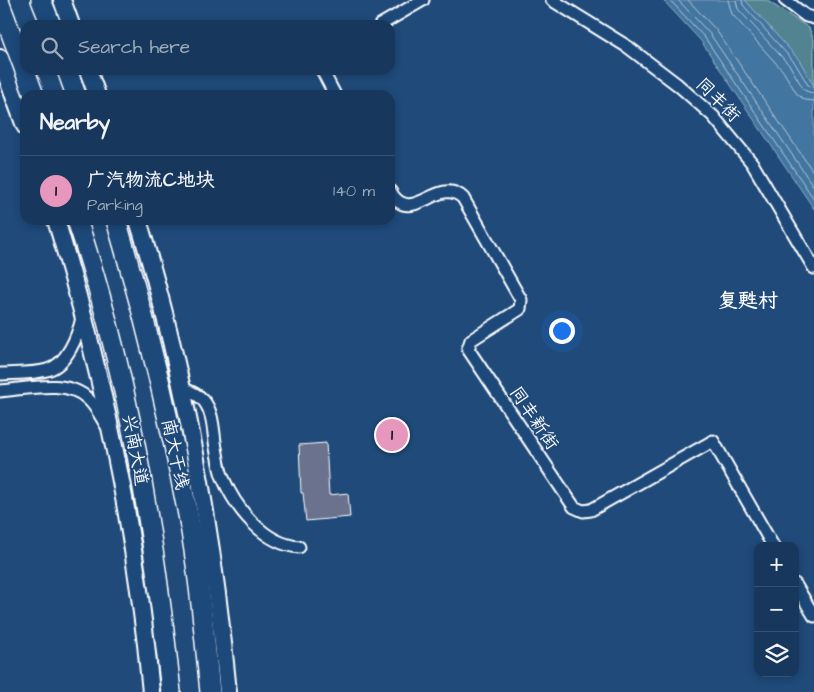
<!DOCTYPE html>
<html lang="en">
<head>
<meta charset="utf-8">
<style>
	body { margin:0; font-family:"Architects Daughter","LXGW WenKai TC",sans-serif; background:#244365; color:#f1f3f6 }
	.controls { position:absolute; right:15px; bottom:15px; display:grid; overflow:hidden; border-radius:10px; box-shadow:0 2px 8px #0003 }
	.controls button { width:45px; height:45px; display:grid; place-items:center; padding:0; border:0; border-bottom:1px solid #365272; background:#17385c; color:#f1f3f6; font:25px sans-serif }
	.you { position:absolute; left:561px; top:330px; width:18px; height:18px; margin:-12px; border:4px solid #fff; border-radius:50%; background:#1a73e8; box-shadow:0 0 0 8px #1a73e833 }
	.badge { display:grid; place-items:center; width:32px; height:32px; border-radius:50%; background:#e797bd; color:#111; font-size:16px; font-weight:700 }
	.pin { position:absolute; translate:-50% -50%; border:2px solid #fff; box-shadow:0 1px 5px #0006 }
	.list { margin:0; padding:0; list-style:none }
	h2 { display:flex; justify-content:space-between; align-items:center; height:65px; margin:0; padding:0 20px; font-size:21px }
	h2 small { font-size:16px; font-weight:400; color:#9eacbb }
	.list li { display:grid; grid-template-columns:32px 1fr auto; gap:15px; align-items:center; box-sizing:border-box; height:70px; padding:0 20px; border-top:1px solid #365272 }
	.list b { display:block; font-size:19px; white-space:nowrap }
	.list p { margin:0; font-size:16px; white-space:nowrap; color:#9eacbb }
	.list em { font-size:16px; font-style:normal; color:#9eacbb }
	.icon { flex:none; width:28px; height:28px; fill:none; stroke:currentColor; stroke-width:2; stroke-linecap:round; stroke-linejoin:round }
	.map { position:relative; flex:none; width:814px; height:692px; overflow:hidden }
	.search { position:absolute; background:#17385c; box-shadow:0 2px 8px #0003; left:20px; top:20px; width:375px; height:55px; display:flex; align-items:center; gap:12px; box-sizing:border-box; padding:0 18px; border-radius:15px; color:#9eacbb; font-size:19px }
	.panel { position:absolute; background:#17385c; box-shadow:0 2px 8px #0003; left:20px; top:90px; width:375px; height:135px; border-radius:15px }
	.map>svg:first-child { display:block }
	.green { fill:#518490; stroke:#a8c2c8 }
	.water { fill:#42759f; stroke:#8eacc5 }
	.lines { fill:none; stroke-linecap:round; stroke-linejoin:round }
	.shore { stroke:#b3c8d9; stroke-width:1 }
	.building { fill:#6a728d; stroke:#fff }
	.minor-casing { stroke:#fff; stroke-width:15 }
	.secondary-casing { stroke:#fff; stroke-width:20 }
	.trunk-casing { stroke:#fff; stroke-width:22 }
	.minor { stroke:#1f4a7a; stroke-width:11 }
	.secondary { stroke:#1f4a7a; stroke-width:16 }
	.trunk { stroke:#1f4a7a; stroke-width:19 }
	.labels { text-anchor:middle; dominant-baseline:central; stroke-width:4; stroke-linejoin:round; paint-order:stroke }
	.street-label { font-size:18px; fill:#fff; stroke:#1f4a7a }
	.quarter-label { font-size:20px; font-weight:bold; fill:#fff; stroke:#1f4a7a }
</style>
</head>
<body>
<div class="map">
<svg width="814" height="692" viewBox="0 0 814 692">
	<rect width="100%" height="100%" fill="#1f4a7a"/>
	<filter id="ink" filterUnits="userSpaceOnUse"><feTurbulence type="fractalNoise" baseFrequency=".02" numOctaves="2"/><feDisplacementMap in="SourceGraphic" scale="10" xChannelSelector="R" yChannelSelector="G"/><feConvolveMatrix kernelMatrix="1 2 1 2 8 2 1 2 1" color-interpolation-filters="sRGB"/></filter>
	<g filter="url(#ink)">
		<polygon class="green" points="745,0 766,0 809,28 814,40 814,86 799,60"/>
		<polygon class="water" points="663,0 745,0 799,60 814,86 814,209 701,41"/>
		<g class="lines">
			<g class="shore">
				<polyline points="670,0 705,38 814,199"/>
				<polyline points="678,0 710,34 814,187"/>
				<polyline points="688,0 716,30 814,173"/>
				<polyline points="728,0 732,14 783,71 797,94 805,100 814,101"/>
				<polyline points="736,0 738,9 790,66 804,90 814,94"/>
				<polyline points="742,0 743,5 795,63 808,85 814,88"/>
			</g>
		</g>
		<polygon class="building" points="326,443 329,495 348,493 350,517 306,521 303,493 301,493 299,445"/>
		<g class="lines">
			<defs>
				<g id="minor">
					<polyline points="552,0 628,47 678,85 713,116 752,163 814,268"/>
					<polyline points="785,0 806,16 814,18"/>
					<polyline points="380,25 423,0"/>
					<polyline points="322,70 335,95"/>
					<path d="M390 191C411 229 438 174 463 198L521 300 520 309 471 340 468 349 574 507 583 511 591 510 713 441 773 546"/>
					<path d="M0 374C15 373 32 374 47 370 67 365 78 335 82 318"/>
					<path d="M180 387C187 390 198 394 203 400 214 412 213 433 216 448 218 457 219 469 223 478 236 509 264 544 299 547"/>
					<path d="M0 391C26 389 68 378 88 399 96 406 101 417 106 425"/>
					<polyline points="795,584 814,616"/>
				</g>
				<g id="secondary">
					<polyline points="62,0 71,25"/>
					<polyline points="0,58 25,126"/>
					<polyline points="88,70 97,95"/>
					<path d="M56 220C103 374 136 532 151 692"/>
					<path d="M138 220C185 373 213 533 228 692"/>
				</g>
				<g id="trunk">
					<polyline points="41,0 51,25"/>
					<polyline points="0,4 34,95"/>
					<polyline points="67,70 76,95"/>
					<path d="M77 220C128 373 154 532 171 692"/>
					<path d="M116 220C145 317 169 415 188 515 199 573 204 633 210 692"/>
				</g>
			</defs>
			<use href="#minor" class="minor-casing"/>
			<use href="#secondary" class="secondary-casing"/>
			<use href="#trunk" class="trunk-casing"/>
			<use href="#minor" class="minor"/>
			<use href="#secondary" class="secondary"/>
			<use href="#trunk" class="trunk"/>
		</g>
	</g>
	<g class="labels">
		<g class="street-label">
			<text transform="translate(718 100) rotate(45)">同丰街</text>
			<text transform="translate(534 418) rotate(56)">同丰新街</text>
			<text transform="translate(135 450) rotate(79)">兴南大道</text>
			<text transform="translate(175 454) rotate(78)">南大干线</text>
		</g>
		<g class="quarter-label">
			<text x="748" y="301">复甦村</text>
		</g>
	</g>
</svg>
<div class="controls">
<button>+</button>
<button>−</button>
<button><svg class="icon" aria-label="layers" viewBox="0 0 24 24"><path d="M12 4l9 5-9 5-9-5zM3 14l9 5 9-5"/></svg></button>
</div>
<div class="you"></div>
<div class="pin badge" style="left:392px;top:435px">1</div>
<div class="search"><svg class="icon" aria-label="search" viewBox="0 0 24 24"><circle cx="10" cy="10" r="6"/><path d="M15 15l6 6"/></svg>Search here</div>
<section class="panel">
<h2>Nearby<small></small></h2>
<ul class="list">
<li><span class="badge">1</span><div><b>广汽物流C地块</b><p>Parking</p></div><em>140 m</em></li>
</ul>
</section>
</div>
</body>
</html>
